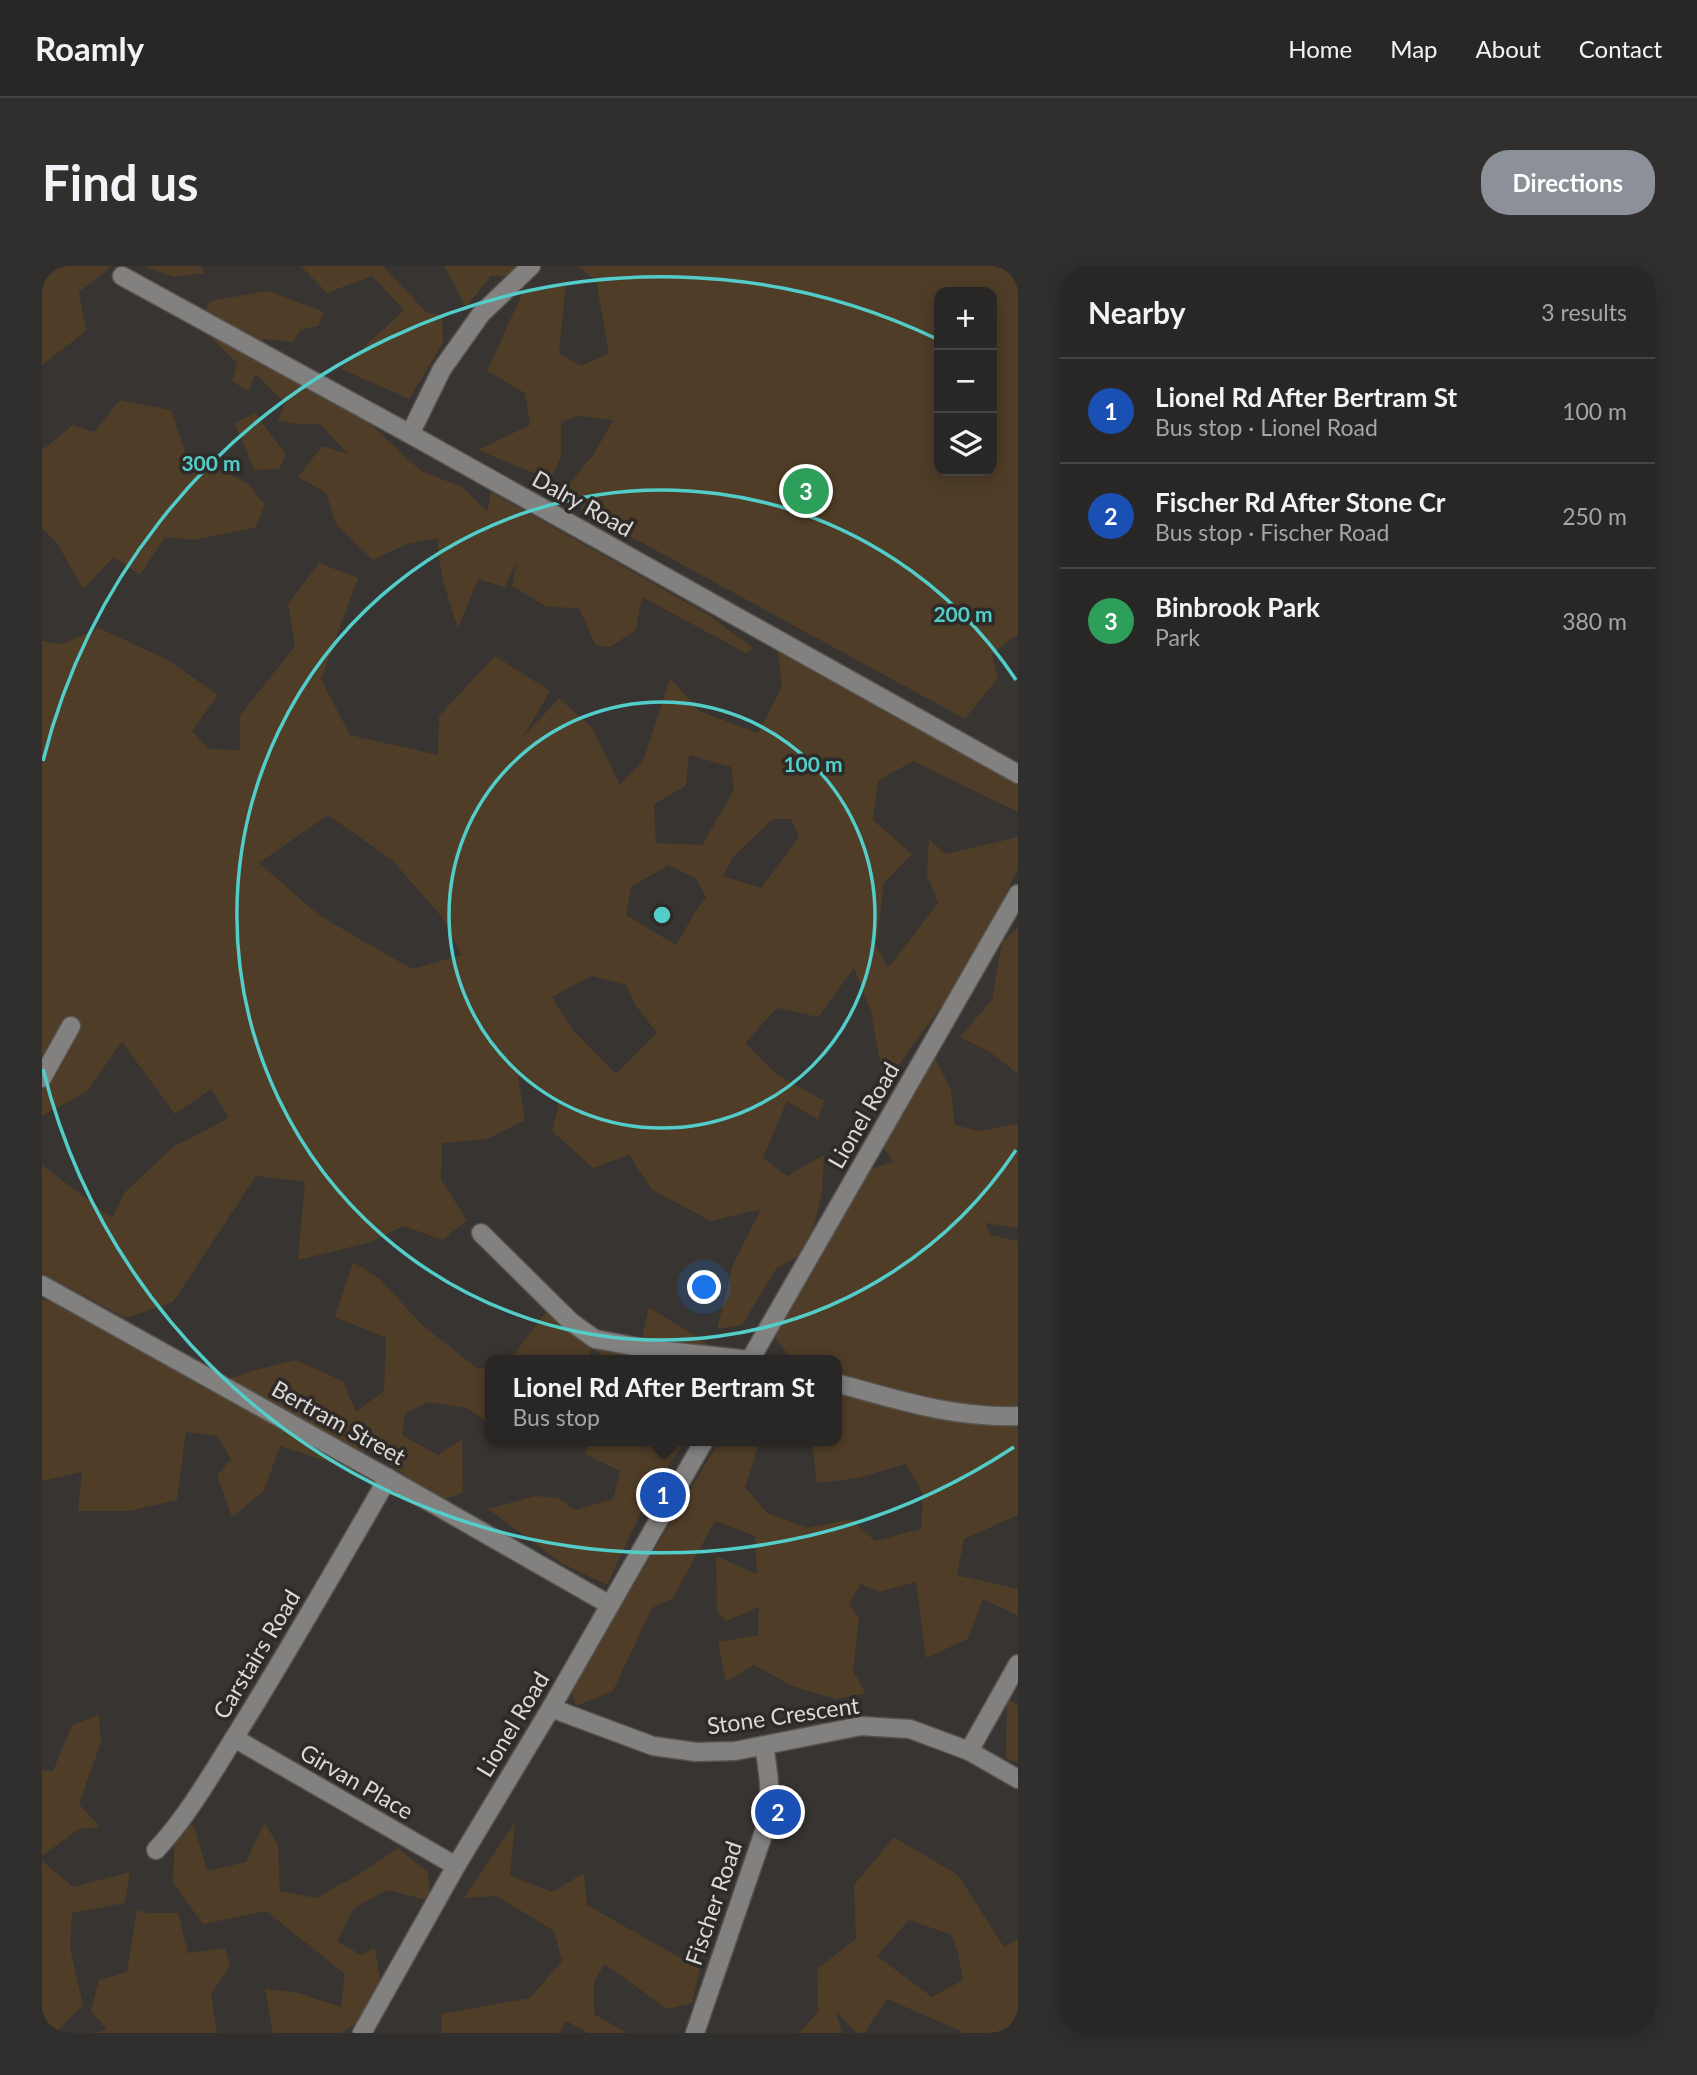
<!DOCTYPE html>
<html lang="en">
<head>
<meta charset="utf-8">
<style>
	body { margin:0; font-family:Lato,sans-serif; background:#312f2d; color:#f1f3f6 }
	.controls { position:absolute; right:21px; top:21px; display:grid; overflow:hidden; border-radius:14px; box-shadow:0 4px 18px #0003 }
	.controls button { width:63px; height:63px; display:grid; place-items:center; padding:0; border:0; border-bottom:2px solid #454442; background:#292725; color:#f1f3f6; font:35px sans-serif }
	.you { position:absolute; left:663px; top:1022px; width:24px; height:24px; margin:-18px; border:5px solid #fff; border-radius:50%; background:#1a73e8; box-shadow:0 0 0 10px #1a73e833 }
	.badge { display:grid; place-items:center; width:46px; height:46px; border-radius:50%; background:#8c9099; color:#fff; font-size:23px; font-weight:700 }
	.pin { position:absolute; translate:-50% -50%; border:4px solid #fff; box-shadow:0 2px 7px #0006 }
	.popup { position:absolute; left:443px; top:1089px; width:357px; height:91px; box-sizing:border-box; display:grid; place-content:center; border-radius:14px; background:#292725; filter:drop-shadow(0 2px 5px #0005); font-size:23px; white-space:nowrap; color:#a5a5a7 }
	.popup b { font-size:26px; color:#f1f3f6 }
	.popup::after { content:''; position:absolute; left:50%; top:100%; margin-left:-14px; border:14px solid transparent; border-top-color:#292725 }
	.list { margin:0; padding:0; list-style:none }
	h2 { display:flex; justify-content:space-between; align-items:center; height:91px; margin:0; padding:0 28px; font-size:30px }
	h2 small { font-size:23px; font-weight:400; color:#a5a5a7 }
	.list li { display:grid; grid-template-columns:46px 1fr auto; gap:21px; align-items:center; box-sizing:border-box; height:105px; padding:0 28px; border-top:2px solid #454442 }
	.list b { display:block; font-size:26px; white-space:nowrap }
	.list p { margin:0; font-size:23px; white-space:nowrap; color:#a5a5a7 }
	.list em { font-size:23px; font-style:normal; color:#a5a5a7 }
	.icon { flex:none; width:38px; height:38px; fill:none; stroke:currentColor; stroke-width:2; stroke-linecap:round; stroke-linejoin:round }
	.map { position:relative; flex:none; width:976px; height:1767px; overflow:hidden; border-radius:28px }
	header { display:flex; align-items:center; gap:42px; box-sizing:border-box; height:98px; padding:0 35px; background:#292725; border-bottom:2px solid #454442 }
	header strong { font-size:33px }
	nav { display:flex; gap:38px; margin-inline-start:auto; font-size:24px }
	.intro { display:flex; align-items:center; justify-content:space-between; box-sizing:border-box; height:168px; padding:0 42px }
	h1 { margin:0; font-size:49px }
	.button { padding:18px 32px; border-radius:28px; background:#8c9099; color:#fff; font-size:24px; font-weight:700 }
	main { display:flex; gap:42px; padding:0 42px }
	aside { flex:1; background:#292725; border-radius:28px; box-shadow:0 4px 18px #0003 }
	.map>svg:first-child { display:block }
	.green { fill:#4f3d27; fill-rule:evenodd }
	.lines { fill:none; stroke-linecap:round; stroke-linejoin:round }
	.minor-casing { stroke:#55524f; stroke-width:21 }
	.minor { stroke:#82817f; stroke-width:18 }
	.ring { fill:none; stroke:#53cdc9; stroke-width:3.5 }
	.labels { text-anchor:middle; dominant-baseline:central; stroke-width:7; stroke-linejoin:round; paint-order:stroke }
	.street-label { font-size:23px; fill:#dbdad8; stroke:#2d2a27 }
	.centre { fill:#53cdc9; stroke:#2d2a27; stroke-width:3.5 }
	.ring-label { font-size:21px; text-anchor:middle; font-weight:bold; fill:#53cdc9; stroke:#2d2a27; stroke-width:7; stroke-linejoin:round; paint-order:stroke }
</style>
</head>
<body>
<header>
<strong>Roamly</strong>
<nav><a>Home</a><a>Map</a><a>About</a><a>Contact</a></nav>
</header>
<div class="intro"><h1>Find us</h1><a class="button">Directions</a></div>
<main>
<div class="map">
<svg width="976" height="1767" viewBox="0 0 976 1767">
	<rect width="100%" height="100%" fill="#373431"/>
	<g class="green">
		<polygon points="0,0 70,0 37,26 44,65 0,99"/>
		<polygon points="102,0 158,0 163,7 132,11"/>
		<polygon points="259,0 341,0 384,46 400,49 401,77 367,133 299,103 362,44 330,10 285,27"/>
		<polygon points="402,0 481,0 473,11 449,10 424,41"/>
		<path d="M536 0H976V368L950 388 956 412 923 453 542 245 522 224 552 188 571 154 535 150 519 156V190L509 214 436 184 488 159 483 127 445 105 480 28 524 18 517 88 539 100 567 87 554 15ZM897 26H950V205H897Z"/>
		<path d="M226 25 282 46 276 60 258 64 251 76 220 73 239 105 328 158 379 205 420 221 445 246 449 226 665 348 711 382 704 387 600 331 594 364 568 381 553 379 537 342 505 341 470 320 475 295 463 321 436 313 416 363C407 333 395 303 396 272L365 278 331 294 294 258 284 227 256 211 280 180 306 188 278 158H256L236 155 243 137 214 108 206 125 190 115 195 97 155 58 168 35Z"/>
		<polygon points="78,134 129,144 143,186 205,217 223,239 214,261 152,274 123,271 98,309 72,291 41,323 15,277 0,262 0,184 31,159 52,166"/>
		<polygon points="213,147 244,189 237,203 212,204 193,157"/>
		<path d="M277 297 316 312 279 413 308 469 396 489 397 450 453 390 508 425 481 471 517 432 550 462 578 519 602 493 628 412 657 445 716 467 740 420 735 380 976 517V546L871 495 836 515 831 554 870 588 842 617 834 680 846 702 896 637 885 609 887 573 903 588 976 571V603L924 706 842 819 829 745 812 702 776 751 735 742 703 777 734 808 782 835 776 854 745 835 721 892 745 910 782 889 780 928 766 984 734 1003 700 1059 675 1063 691 999 719 943 669 955 610 924 587 889 551 902 510 865 517 837 476 810 483 854 445 873 400 877 399 914 425 954 401 974 361 960 329 976 256 994 263 916 214 910 131 1036 84 1052 0 1007V899L70 952 82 927 131 881 187 852 169 823 133 848 80 776 44 826 0 850V375L20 378 57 362 126 394 176 429 150 465 166 483 198 484V449L253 380 246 338ZM647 489 689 501 692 524 660 579 614 577 612 538 644 520ZM286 549 350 594 400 651 420 689 370 703 278 650 217 597ZM731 553H749L757 571 719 622 681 610 691 591ZM627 599 654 613 664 631 652 648 634 679 584 649 589 621ZM549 710 584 719 592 737 615 767 574 808 530 763 510 731Z"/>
		<polygon points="976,661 976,808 948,786 918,771 950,734 960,676"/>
		<polygon points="891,789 909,823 913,859 936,865 976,858 976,962 943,957 948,969 976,975 976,1249 922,1273 915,1309 976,1323 976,1350 941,1333 926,1373 884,1392 874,1316 837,1326 819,1318 807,1337 817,1353 811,1405 824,1427 794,1433 750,1420 712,1399 684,1416 676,1376 716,1369 717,1341 684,1355 675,1346 674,1290 715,1308 713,1270 673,1255 630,1333 610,1342 571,1425 534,1440 526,1415 572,1352 677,1175 718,1175 703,1221 725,1247 766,1262 809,1253 833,1275 879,1263 881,1228 864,1198 816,1212 775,1217 770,1175 794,1175 794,1094 759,1094 748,1091 733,1072 817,907 851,896 838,875 871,832"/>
		<polygon points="311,996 338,1013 379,1058 436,1103 448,1099 448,1158 425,1142 386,1136 363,1148 360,1169 396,1189 420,1173 421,1227 400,1234 326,1184 297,1199 238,1180 222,1225 190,1251 175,1209 189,1193 175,1170 144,1166 135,1234 87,1245 36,1245 40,1206 0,1215 0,1033 18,1038 165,1120 210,1105 253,1094 301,1115 314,1146 342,1125 344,1072 293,1051"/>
		<polygon points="516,1030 544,1074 598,1082 607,1041 673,1083 674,1094 568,1094 550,1083 544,1094 462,1094 470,1091"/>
		<polygon points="547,1175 644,1175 611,1221 565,1319 521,1298 446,1243 493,1230 516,1232 533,1244 571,1233 578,1205 543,1188"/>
		<polygon points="965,1432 976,1440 976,1497 964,1492"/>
		<polygon points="57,1449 59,1476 37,1538 58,1561 37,1563 0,1590 0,1504 11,1505 30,1459"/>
		<polygon points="473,1556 468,1610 510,1626 542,1607 545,1639 658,1703 650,1737 625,1743 563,1698 552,1715 552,1748 585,1767 547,1767 524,1755 517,1767 400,1767 399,1748 488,1732 520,1695 512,1665 455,1630 422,1632"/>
		<polygon points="222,1557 236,1578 238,1625 274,1632 317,1608 356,1582 386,1606 389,1635 345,1624 312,1642 295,1675 319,1689 333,1682 339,1721 318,1755 300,1767 231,1767 223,1723 256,1727 299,1741 303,1708 224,1645 161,1658 131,1617 133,1561 152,1559 165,1605 204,1596"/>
		<path d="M852 1571 916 1609 962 1681 976 1673V1767H919V1765L845 1733 822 1767H815L794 1746 800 1767H757L776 1746 775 1703 814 1673 812 1619ZM867 1654 910 1669 916 1687 921 1714 890 1731 835 1690Z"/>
		<polygon points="0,1595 31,1621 88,1606 83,1637 30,1647 28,1682 41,1739 13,1767 3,1767 0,1760"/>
		<polygon points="95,1643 105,1647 136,1647 146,1687 183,1682 188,1700 169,1728 175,1767 49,1767 65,1764 49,1744 57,1714 85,1706"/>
	</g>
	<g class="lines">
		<defs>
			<g id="minor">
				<polyline points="80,10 368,168 976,508"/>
				<polyline points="368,168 400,103 439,48 489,0"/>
				<polyline points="0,812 29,760"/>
				<polyline points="439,967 529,1056 553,1073 606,1083 708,1094"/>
				<polyline points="0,1019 346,1212 568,1339"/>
				<polyline points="708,1094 976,628"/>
				<path d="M794 1117C857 1134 910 1152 976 1150"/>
				<polyline points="509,1442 611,1480 654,1486 693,1485 819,1460 868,1463 927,1485 976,1513"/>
				<polyline points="192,1472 414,1600"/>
				<polyline points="927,1485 976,1398"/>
				<path d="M114 1584C147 1549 173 1502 199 1461 250 1379 298 1295 346 1212"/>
				<polyline points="320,1767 414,1600 509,1442 662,1175"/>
				<path d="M653 1767 724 1560C730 1530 727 1509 722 1480"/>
			</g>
		</defs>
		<use href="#minor" class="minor-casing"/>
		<use href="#minor" class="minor"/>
	</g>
	<g class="ring">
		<circle cx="620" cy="649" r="213"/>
		<path d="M974 884A425 425 0 1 1 974 414"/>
		<path d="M972 1181A638 638 0 0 1 1 803M1 495A638 638 0 0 1 895 73"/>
	</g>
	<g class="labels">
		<g class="street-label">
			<text transform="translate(541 237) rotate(29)">Dalry Road</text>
			<text transform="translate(821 849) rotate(-60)">Lionel Road</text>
			<text transform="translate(297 1156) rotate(29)">Bertram Street</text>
			<text transform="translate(214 1388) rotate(-59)">Carstairs Road</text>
			<text transform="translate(741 1449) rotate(-8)">Stone Crescent</text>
			<text transform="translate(470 1458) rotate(-59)">Lionel Road</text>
			<text transform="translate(315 1515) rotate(30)">Girvan Place</text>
			<text transform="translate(671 1637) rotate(-71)">Fischer Road</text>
		</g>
	</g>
	<circle cx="620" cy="649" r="10" class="centre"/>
	<g class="ring-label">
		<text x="169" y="205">300 m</text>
		<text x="921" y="356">200 m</text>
		<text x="771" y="506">100 m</text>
	</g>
</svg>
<div class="controls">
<button>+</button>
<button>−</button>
<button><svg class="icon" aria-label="layers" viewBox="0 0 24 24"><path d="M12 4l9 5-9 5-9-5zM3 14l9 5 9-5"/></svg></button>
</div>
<div class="you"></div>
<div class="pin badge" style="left:621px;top:1229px;background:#1a4fb4">1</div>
<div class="popup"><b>Lionel Rd After Bertram St</b>Bus stop</div>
<div class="pin badge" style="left:736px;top:1546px;background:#1a4fb4">2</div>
<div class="pin badge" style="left:764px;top:225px;background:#2e9e5b">3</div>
</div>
<aside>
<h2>Nearby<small>3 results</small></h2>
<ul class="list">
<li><span class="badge" style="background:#1a4fb4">1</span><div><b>Lionel Rd After Bertram St</b><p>Bus stop · Lionel Road</p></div><em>100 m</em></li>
<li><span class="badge" style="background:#1a4fb4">2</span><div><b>Fischer Rd After Stone Cr</b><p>Bus stop · Fischer Road</p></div><em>250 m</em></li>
<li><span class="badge" style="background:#2e9e5b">3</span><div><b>Binbrook Park</b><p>Park</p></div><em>380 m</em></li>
</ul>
</aside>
</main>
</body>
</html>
